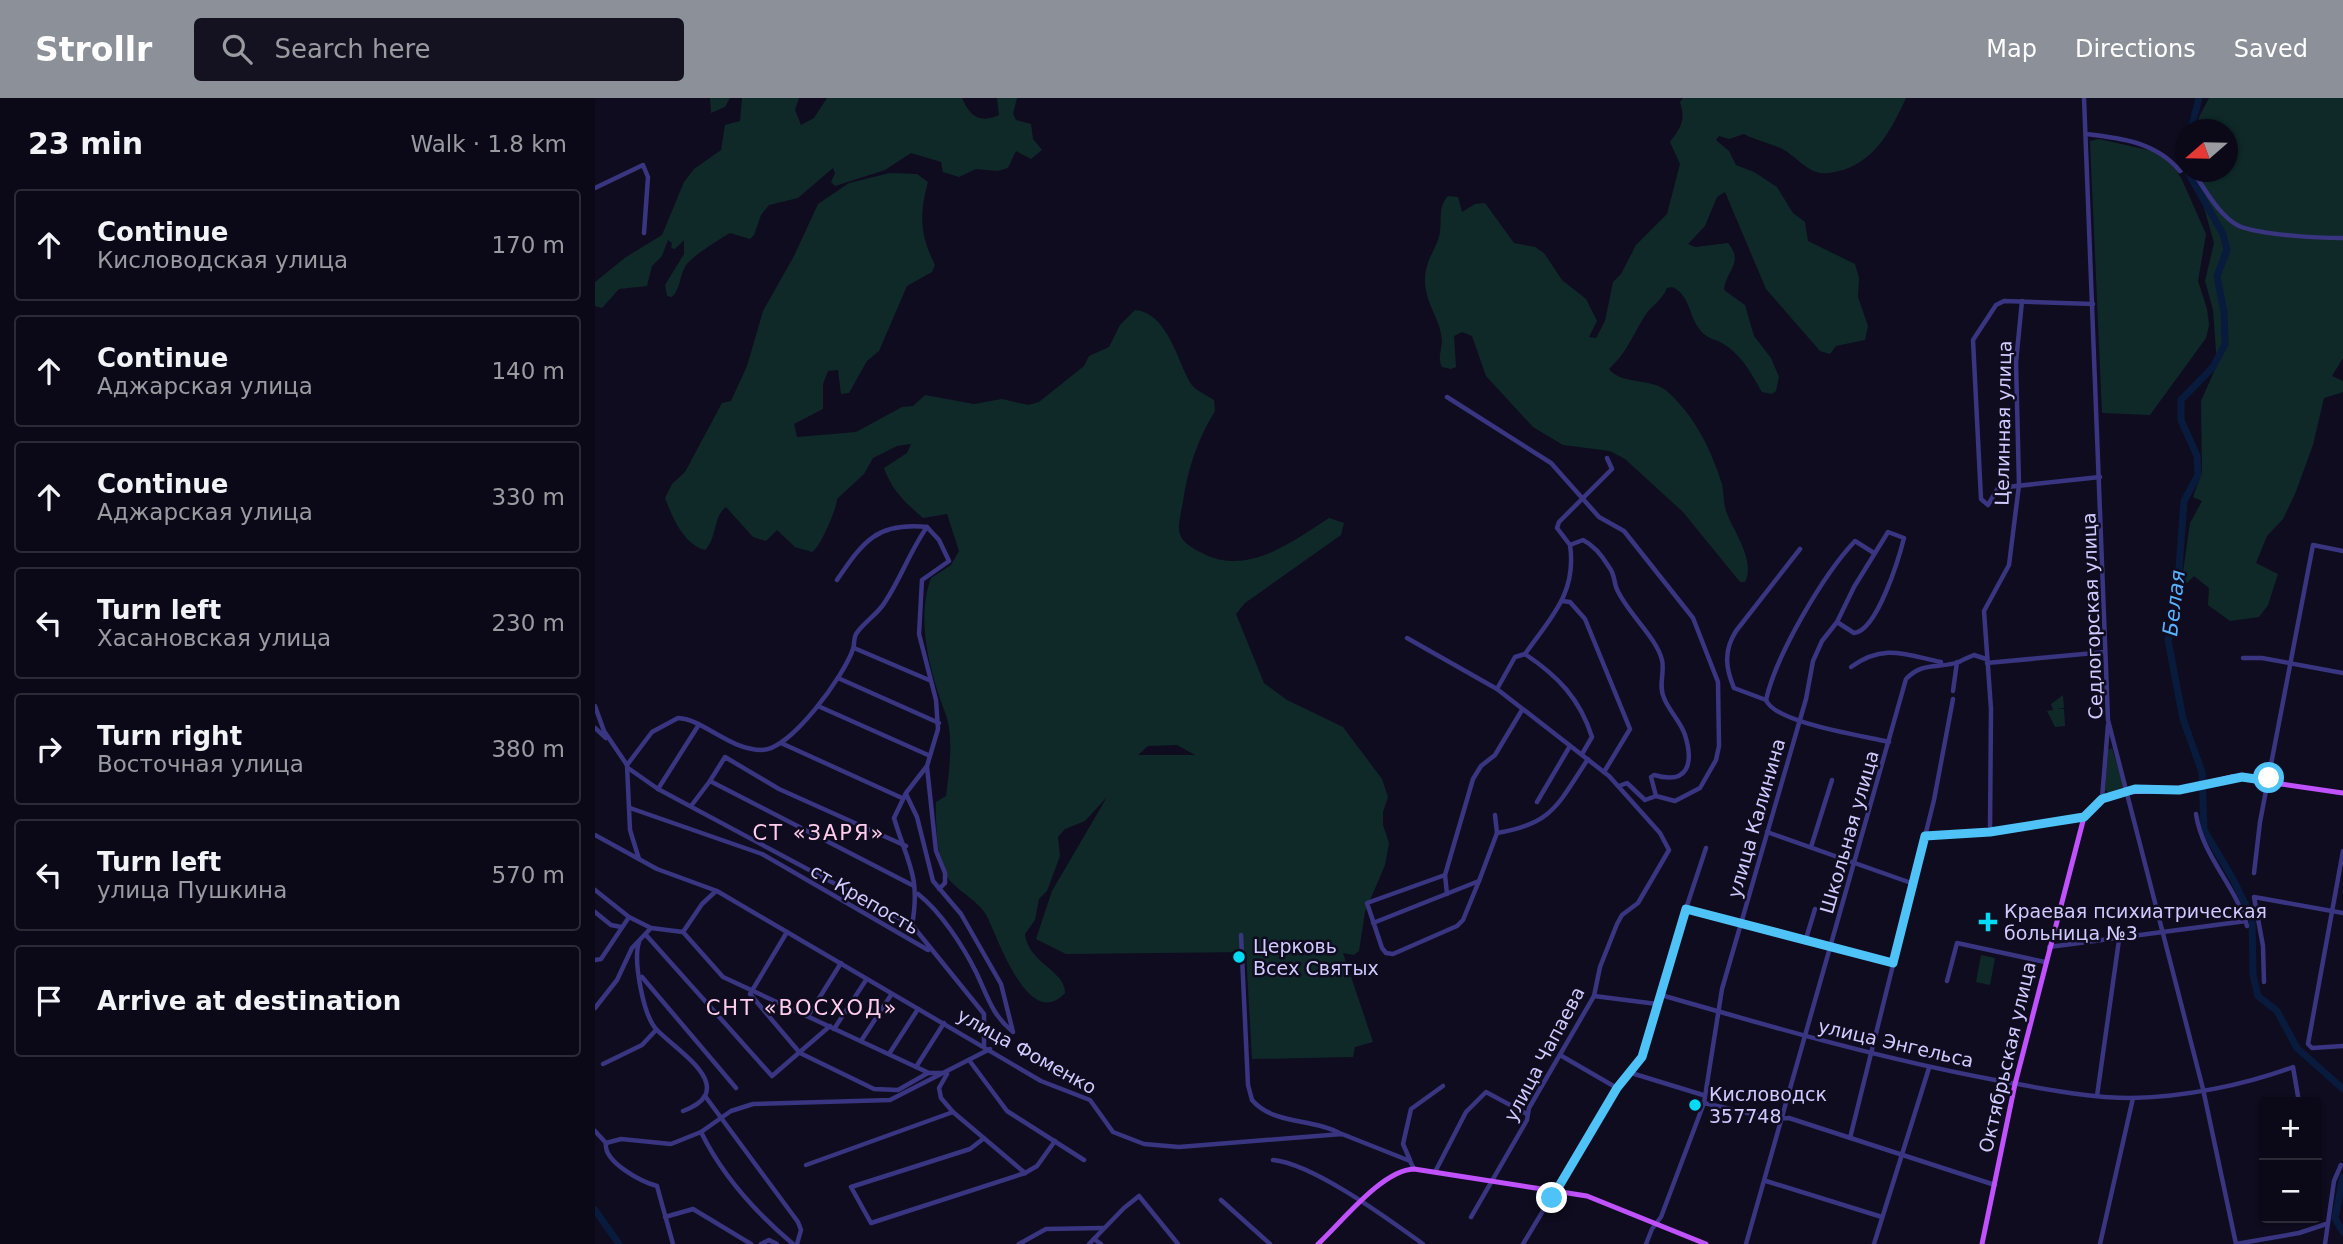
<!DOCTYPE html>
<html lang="en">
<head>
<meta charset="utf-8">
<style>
	body { margin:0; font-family:"DejaVu Sans",sans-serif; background:#141220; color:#f1f3f6 }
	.controls { position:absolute; right:21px; bottom:21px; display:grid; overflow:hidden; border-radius:7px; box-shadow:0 2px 5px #0004 }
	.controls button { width:63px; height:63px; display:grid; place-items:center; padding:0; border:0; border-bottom:2px solid #2b2a36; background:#0b0917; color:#f1f3f6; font:35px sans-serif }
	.compass { position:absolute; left:1580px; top:21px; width:63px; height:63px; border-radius:50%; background:#0b0917; box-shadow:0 2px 5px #0004; rotate:250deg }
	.stop { position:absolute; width:21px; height:21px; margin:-16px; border:5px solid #4fc3f7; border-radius:50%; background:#fff }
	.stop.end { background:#4fc3f7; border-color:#fff; box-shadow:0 2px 7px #0008 }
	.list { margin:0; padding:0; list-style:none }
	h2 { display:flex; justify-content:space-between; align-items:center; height:91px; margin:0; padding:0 28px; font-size:30px }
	h2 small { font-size:23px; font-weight:400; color:#9a9aa1 }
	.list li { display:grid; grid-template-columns:46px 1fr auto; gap:21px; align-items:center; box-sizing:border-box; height:112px; margin:0 14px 14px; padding:0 14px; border:2px solid #2b2a36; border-radius:7px }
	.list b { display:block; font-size:26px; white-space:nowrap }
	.list p { margin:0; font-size:23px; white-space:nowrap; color:#9a9aa1 }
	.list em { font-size:23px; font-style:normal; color:#9a9aa1 }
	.icon { flex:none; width:38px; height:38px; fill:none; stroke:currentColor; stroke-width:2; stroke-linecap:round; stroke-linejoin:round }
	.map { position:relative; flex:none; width:1748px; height:1146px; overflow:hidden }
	header { display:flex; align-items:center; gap:42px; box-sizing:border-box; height:98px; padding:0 35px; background:#8c9099; color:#fff }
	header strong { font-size:33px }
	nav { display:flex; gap:38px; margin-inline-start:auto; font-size:24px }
	.search { width:490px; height:63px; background:#141220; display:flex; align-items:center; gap:18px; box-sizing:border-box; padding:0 24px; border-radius:7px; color:#9a9aa1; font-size:26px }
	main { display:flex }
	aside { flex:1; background:#0b0917 }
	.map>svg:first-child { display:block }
	.green { fill:#0f2929; fill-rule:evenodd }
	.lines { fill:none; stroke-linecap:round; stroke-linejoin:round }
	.river { stroke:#081b3d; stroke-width:7 }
	.minor { stroke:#393580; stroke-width:4.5 }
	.major { stroke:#bf51ff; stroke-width:5 }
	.route { stroke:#4fc3f7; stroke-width:9 }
	.poi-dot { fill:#00dbf5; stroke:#0f0c1f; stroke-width:2.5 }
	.labels { text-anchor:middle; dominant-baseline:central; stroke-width:5; stroke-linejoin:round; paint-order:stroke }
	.street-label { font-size:19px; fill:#d1caff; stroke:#0f0c1f }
	.poi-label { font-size:19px; fill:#d1caff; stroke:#0f0c1f; text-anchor:start }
	.water-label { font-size:21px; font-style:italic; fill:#58b1ff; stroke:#0f0c1f }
	.neighbourhood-label { font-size:21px; letter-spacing:2px; fill:#ffccec; stroke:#0f0c1f }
</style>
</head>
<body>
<header>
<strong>Strollr</strong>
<div class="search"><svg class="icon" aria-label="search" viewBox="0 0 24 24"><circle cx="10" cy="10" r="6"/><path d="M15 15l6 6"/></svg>Search here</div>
<nav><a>Map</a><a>Directions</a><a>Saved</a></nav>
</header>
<main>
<aside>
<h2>23 min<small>Walk · 1.8 km</small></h2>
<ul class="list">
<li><svg class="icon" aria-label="ahead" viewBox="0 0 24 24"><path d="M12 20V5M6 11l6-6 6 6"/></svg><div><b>Continue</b><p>Кисловодская улица</p></div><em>170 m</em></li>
<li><svg class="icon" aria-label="ahead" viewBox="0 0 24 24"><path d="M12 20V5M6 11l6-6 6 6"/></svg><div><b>Continue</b><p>Аджарская улица</p></div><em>140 m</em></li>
<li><svg class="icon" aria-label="ahead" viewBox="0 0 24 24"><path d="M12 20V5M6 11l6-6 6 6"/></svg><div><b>Continue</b><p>Аджарская улица</p></div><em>330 m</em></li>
<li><svg class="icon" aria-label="left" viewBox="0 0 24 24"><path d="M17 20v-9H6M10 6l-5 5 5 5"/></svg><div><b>Turn left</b><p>Хасановская улица</p></div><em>230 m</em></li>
<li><svg class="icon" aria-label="right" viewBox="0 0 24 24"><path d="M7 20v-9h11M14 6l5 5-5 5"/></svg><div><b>Turn right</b><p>Восточная улица</p></div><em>380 m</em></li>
<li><svg class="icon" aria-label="left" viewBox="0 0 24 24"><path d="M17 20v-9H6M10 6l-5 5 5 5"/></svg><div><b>Turn left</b><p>улица Пушкина</p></div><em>570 m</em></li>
<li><svg class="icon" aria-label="arrive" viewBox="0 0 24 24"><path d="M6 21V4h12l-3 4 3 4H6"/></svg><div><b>Arrive at destination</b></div></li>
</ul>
</aside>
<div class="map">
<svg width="1748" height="1146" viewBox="0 0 1748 1146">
	<rect width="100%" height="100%" fill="#0f0c1f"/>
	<g class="green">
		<polygon points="115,0 135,0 130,9 116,15"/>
		<path d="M147 0H204L200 12 206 27 219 20 232 0H367C375 18 384 26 404 17L402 0H422L418 16 421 22 436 26 438 41 447 52 436 61 421 53 413 70 403 73 381 71 364 79 348 74 346 64 316 55 290 72 240 88 236 84 240 75 238 70 203 100 174 107 166 117 159 137 155 141 135 135C125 141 95 159 90 169 84 179 86 190 77 199L72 198 70 187 89 156V142L80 151 76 150 77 145 73 142 67 158 57 168 52 188 24 191 7 210 0 208V184L31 159 67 137 89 84 99 71 126 52 130 27 145 23Z"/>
		<path d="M1088 0H1311C1297 30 1282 61 1248 72 1239 74 1230 77 1221 74 1209 70 1200 58 1189 52 1176 45 1162 43 1149 36L1134 41 1124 38 1121 42 1134 53 1141 67 1159 74 1182 89 1198 115 1210 124 1213 143 1260 166 1264 180 1263 199 1273 228 1270 242 1241 248 1235 256 1225 253 1171 191 1130 94 1122 99 1110 128 1093 146 1100 149 1133 145C1150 165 1130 173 1129 192L1150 207 1159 238 1176 260 1184 279 1181 293 1177 296 1167 294C1156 275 1146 255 1125 244 1116 240 1109 239 1103 229 1093 215 1095 197 1077 189L1072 190C1067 202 1058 207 1051 216 1037 238 1033 253 1014 271 1028 288 1057 279 1073 294 1100 319 1116 351 1127 386 1129 395 1128 404 1131 413 1138 433 1161 462 1150 484H1145L1088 414 1030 361 1015 353 968 347 938 329 891 278 877 238 867 234 859 238 861 269 856 271 847 269C842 259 847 252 847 243 846 221 829 205 830 180 831 160 843 149 845 134 847 120 843 109 853 98L863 99 867 114 880 106 890 105 919 145 940 149 949 155 967 182 991 201 1002 223 994 239 1001 240 1010 223 1018 184 1026 176 1041 147 1072 116 1085 66 1075 44C1086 29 1091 23 1085 4Z"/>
		<polygon points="1614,0 1748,0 1748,260 1737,278 1748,283 1748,294 1729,300 1718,347 1700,396 1688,421 1672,438 1661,465 1683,476 1673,507 1664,519 1635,523 1613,507 1614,490 1599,478 1592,485 1587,481 1595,425 1607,403 1598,399 1607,374 1606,303 1622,267 1618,212 1610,183 1619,145 1599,74 1632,74 1632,32 1602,31 1604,19"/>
		<polygon points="1504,41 1562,54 1580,70 1587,82 1611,136 1603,183 1612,211 1614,227 1611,240 1555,317 1507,315 1495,43"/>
		<path d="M295 75 322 76 333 84C324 117 325 137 340 167L337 174 312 188 284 253 272 263 254 295 246 296 243 272 233 273 228 286V311L199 326 202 339 261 334 307 309 318 308 330 297 379 306 407 301 433 307 444 304 489 268 494 258 514 249 525 227 540 212C573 215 582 263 596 286 600 292 613 298 619 302L620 313C602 342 593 371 588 403 583 432 577 440 607 455 652 479 697 444 734 420L749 425 746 437 650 505 641 516 669 585 692 602 748 629 787 681 793 699 788 714V727L794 745 790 767 770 814 764 853 759 857 748 855 778 944 760 949 758 959 657 961 651 854 471 856 441 841 457 793 512 699 490 723 470 731 463 739 465 758 452 793 444 801 440 822 430 836C433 865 471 873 470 895 432 936 401 832 390 815 379 799 358 791 348 773 343 763 340 717 341 704L351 698C354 675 359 640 351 617 336 577 320 523 336 480L356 467 364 453 352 416 328 420C310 404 297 393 289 370L312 355 316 346 302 348 278 360 269 376 242 401C242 410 225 450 217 454L200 449 182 432 171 443 158 439 131 409C118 418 122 441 110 452 88 446 78 420 70 400L77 386 90 374 127 305 136 303 152 268 168 213 199 158 223 106 254 85ZM582 647 600 657H543L553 648Z"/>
		<polygon points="1468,597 1469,610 1462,611 1469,611 1470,628 1460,629 1452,613 1458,612 1456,606"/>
		<polygon points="1517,650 1529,689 1514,695 1510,692 1513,652"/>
		<polygon points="1386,857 1400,860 1395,887 1381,884"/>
	</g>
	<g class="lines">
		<g class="river">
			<polyline points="1596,32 1604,0"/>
			<polyline points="1590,46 1585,60 1628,136 1632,152 1622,178 1629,214 1630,246 1618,269 1586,302 1586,322 1602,358 1603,377 1589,403 1580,523 1573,542 1588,621 1607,674 1609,732 1638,781 1657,820 1658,877 1663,898 1682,913 1702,950 1748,991"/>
			<polyline points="1748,1079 1740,1120 1748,1134"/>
			<polyline points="0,1112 24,1146"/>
		</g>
		<g class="minor">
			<polyline points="1489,0 1513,622 1608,991 1641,1146"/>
			<path d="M1491 36C1526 40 1561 44 1585 73L1590 70"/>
			<path d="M1598 74C1610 91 1624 118 1644 128 1666 137 1723 140 1748 140"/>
			<polyline points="0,90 48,67 53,79 49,135"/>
			<polyline points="1498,206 1409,203 1401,207 1378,242 1386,401 1393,407 1403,390 1505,379"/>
			<polyline points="852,299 956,365 1004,419 1029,433 1098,520 1123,584 1124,648 1121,662 1105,690 1080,703 1061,698 1050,702 1032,685 1024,688"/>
			<path d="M1012 360 1017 371 964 424 962 430 975 447 988 442C998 447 1008 459 1014 469 1019 475 1019 482 1021 489 1030 513 1061 538 1067 562 1070 575 1063 587 1069 600 1074 613 1086 624 1090 637 1099 666 1093 687 1059 677L1056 679 1061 698"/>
			<path d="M242 482C268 444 281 424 332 429L344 442 354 463 327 482 324 536 341 602 343 631 332 668 311 695 299 720C312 764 326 778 317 827L389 916V947"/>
			<polyline points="967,503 975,504 990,521 1035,631 1009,674"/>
			<polyline points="812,540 902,591 1014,678 1065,735 1074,752 1043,805 1027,817 1022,826 1005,869 999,898 934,1010 932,1022 876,1119"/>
			<polyline points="259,550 334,582"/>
			<path d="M930 556C963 578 985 601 997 639L987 656"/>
			<polyline points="1648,560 1667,560 1748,575"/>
			<polyline points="1392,565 1510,554"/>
			<path d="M1256 569C1289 545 1311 557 1346 564"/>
			<polyline points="243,580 344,625"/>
			<path d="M902 591 920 559 930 556C956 519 982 495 975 447"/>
			<polyline points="1358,593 1362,564"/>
			<path d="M1171 602C1181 557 1228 477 1260 443L1279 455"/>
			<path d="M1171 602 1139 590C1130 569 1129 552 1141 533L1205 451"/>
			<path d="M1171 602C1180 625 1269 638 1294 644"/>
			<polyline points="0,608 9,633 32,667"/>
			<polyline points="223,608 333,657"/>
			<polyline points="0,630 11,640"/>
			<polyline points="186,645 307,700"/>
			<polyline points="332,669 341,753 350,775 350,785 344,791"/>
			<polyline points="33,670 63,691 317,827"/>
			<polyline points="115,683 130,659 184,691 311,748"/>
			<polyline points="63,691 103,628"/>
			<polyline points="311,696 322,719 338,783 366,816 406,886 418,934"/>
			<polyline points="1507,701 1513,627"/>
			<polyline points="942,704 975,648"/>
			<polyline points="96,708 115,683 319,788"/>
			<polyline points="35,710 167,756 333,852"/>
			<path d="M1601 716C1607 758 1641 788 1652 828"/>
			<polyline points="1172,734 1319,786"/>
			<polyline points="1395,734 1396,611 1389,513 1414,467 1424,387 1421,264 1427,203"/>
			<path d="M902 735C958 726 963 706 993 661"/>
			<polyline points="0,737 62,771 122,793 446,983 495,1002 518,1034 549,1046 584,1049 747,1036 815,1063 819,1071"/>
			<polyline points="1331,738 1395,734 1489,719"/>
			<polyline points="1216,749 1237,682"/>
			<polyline points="1748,753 1713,946 1717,950 1748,948"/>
			<path d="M44 761 35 732 32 667 57 634 83 620C108 621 134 652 167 652 196 652 250 576 258 551 260 545 258 542 261 536 269 524 283 516 290 504 306 480 315 453 332 429"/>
			<polyline points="1659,775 1665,724 1718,447 1748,453"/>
			<polyline points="884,783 902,735 900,717"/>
			<polyline points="0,792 34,819 56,830"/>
			<path d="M323 796C346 814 368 848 381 874 392 897 397 917 417 933"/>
			<polyline points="852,796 850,777 878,681 886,668 900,657 927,612"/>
			<polyline points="1091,811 1298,865"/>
			<polyline points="0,814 16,827 26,829"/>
			<polyline points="778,825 884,783 868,822 862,828 798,856 791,855 787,850 772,805 850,777"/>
			<polyline points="88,834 128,879 334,975 347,975"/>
			<polyline points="192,834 155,896 205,955 279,991 303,992 333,975"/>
			<polyline points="51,837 177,978 235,928"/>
			<path d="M646 837 653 987 657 1002C678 1027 719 1020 746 1036"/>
			<path d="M44 844C38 862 48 918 62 932 81 952 147 991 88 1013"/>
			<polyline points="1210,844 1220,811"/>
			<polyline points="1454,849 1651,823"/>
			<polyline points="0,862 6,861 34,819"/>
			<polyline points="47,879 141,990"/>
			<polyline points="1352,883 1362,845 1450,864"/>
			<polyline points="1669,884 1668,848 1659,799 1748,815"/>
			<path d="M1066 897C1177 929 1287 961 1400 982 1445 990 1492 1000 1537 1000 1590 999 1649 987 1698 969L1704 1004"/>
			<polyline points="999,898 1062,906"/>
			<polyline points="0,910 22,882 37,850 56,830 88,834 107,806 121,793"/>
			<polyline points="213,918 246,865"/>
			<polyline points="239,931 271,882"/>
			<polyline points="266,943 296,897"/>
			<polyline points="294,956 323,911"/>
			<polyline points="965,957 1022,990"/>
			<polyline points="374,962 412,1013 489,1062"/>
			<polyline points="8,966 47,947 61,932"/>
			<polyline points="321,969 349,925"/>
			<polyline points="1033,974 1108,997"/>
			<polyline points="352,976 344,990 346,1000 358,1014 430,1075"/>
			<polyline points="110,998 203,1124 206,1132 202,1146"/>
			<polyline points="1502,998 1524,842"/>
			<polyline points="1109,1005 1179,1021 1194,1020 1400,1087"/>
			<polyline points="0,1033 11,1045"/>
			<path d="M106 1034C128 1079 160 1114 198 1146"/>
			<polyline points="1255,1040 1339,702 1358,601"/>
			<polyline points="388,1041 375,1051 256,1089 276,1125 430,1075 442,1068 460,1043"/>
			<polyline points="11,1045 26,1041 76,1046 106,1034 136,1013 158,1006 295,1002 395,951"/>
			<path d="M11 1045C8 1064 47 1084 62 1088L78 1146"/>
			<path d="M678 1062C719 1066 793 1121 828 1146"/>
			<polyline points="815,1062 808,1046 816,1011 848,988"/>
			<polyline points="211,1067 358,1014"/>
			<polyline points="840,1074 871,1014 891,994 932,1016"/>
			<polyline points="1171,1083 1287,1119"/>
			<polyline points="626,1102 675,1146"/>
			<polyline points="70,1119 98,1111 156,1146"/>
			<polyline points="499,1141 506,1146"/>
			<polyline points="166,1146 174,1142 182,1146"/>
			<polyline points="424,1146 451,1131 508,1130"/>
			<polyline points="494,1146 529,1110 544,1098 583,1146"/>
			<polyline points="928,1146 1022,990 1047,959 1076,856 1111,750"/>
			<path d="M1051 1146 1057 1131 1066 1119 1109 1005 1127 891 1211 601 1218 563 1227 543 1242 524 1259 489 1293 434 1309 440C1304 460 1282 533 1259 535L1242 524"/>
			<path d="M1151 1146 1311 581C1328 563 1344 571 1364 564 1369 561 1374 559 1379 557L1391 561"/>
			<polyline points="1279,1146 1334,970"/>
			<polyline points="1505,1146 1538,1000"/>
			<polyline points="1641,1146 1704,1135 1731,1126"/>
			<polyline points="1730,1146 1739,1083 1746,1067"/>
		</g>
		<g class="major">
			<path d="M723 1146C747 1124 787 1072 819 1071L992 1098 1111 1146"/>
			<polyline points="1387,1146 1420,986 1489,719 1507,701 1528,694 1584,692 1637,679 1748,695"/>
		</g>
	</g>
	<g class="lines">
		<polyline class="route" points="957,1100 1022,990 1047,959 1091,811 1298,865 1330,738 1395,734 1489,719 1507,701 1540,691 1584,692 1647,679 1674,683 1674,680"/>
	</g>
	<g class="poi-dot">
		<path d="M1389.5 813.5h7v7h7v7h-7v7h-7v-7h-7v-7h7z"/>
		<circle cx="644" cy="859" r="7"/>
		<circle cx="1100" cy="1007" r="7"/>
	</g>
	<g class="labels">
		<g class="street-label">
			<text transform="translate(1408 325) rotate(-89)">Целинная улица</text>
			<text transform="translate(1497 518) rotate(-92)">Седлогорская улица</text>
			<text transform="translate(1161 720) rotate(-74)">улица Калинина</text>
			<text transform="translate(1254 734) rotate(-74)">Школьная улица</text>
			<text transform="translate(270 801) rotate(30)">ст Крепость</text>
			<text transform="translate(1301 945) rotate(13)">улица Энгельса</text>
			<text transform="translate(432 953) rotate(29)">улица Фоменко</text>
			<text transform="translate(949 956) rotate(-62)">улица Чапаева</text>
			<text transform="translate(1412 959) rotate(-77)">Октябрьская улица</text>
		</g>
		<g class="poi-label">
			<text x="1409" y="813">Краевая психиатрическая<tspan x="1409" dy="22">больница №3</tspan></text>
			<text x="658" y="848">Церковь<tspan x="658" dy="22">Всех Святых</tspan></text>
			<text x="1114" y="996">Кисловодск<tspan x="1114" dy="22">357748</tspan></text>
		</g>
		<g class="water-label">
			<text transform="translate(1579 505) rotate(-83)">Белая</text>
		</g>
		<g class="neighbourhood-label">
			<text x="224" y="735">СТ «ЗАРЯ»</text>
			<text x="207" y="910">СНТ «ВОСХОД»</text>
		</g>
	</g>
</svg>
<div class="controls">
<button>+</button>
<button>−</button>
</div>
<svg class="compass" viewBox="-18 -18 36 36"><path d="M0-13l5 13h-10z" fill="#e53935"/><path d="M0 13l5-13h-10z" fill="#9a9aa1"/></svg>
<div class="stop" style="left:1674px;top:680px"></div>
<div class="stop end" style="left:957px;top:1100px"></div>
</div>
</main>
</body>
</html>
